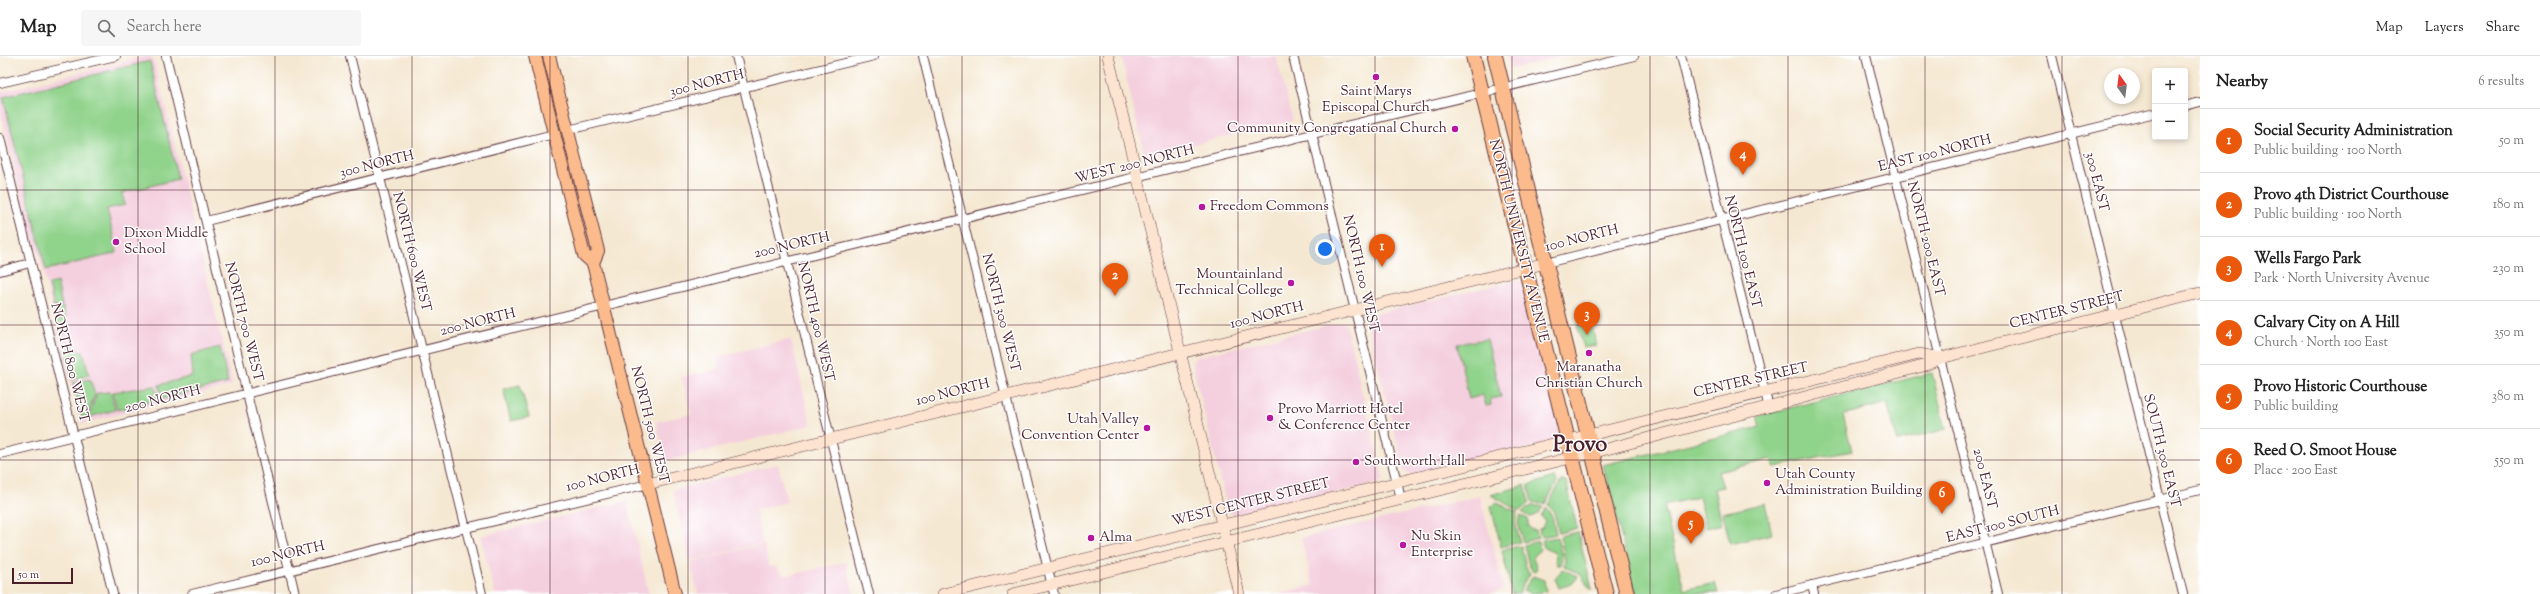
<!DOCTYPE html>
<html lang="en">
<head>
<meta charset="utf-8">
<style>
	body { margin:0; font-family:"Sorts Mill Goudy",serif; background:#f6f6f6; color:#222 }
	.controls { position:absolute; right:12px; top:12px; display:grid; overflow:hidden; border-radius:4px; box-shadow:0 2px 6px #0003 }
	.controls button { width:36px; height:36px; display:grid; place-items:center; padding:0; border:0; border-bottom:1px solid #e0e0e0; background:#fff; color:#222; font:20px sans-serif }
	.compass { position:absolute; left:2104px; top:12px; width:36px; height:36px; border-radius:50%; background:#fff; box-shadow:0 2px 6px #0003; rotate:346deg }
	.scale { position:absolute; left:12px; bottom:10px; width:61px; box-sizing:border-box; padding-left:4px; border:2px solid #4a1f2b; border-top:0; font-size:11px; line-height:14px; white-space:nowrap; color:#4a1f2b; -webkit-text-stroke:3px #fff; paint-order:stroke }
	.you { position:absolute; left:1325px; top:193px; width:14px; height:14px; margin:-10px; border:3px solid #fff; border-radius:50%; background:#1a73e8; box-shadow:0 0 0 6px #1a73e833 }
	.badge { display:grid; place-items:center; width:26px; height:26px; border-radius:50%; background:#ea580c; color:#fff; font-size:13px; font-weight:700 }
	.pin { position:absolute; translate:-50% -33px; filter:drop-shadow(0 1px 2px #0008) }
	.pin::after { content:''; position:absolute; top:21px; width:14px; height:12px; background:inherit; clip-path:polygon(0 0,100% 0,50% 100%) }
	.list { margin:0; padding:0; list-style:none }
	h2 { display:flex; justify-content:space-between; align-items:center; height:52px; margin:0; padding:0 16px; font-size:17px }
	h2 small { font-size:13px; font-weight:400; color:#767676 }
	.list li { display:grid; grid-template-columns:26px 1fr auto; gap:12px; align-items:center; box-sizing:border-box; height:64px; padding:0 16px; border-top:1px solid #e0e0e0 }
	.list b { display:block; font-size:15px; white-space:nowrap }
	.list p { margin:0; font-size:13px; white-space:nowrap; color:#767676 }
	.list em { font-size:13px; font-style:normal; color:#767676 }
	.icon { flex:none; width:22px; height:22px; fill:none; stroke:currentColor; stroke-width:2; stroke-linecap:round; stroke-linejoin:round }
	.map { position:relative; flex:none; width:2200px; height:538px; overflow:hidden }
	header { display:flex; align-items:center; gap:24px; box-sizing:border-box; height:56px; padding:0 20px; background:#fff; border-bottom:1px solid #e0e0e0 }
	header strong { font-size:19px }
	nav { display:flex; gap:22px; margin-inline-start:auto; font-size:14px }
	.search { width:280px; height:36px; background:#f6f6f6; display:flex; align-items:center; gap:10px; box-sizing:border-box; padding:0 14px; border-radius:4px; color:#767676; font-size:15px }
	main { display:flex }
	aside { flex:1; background:#fff }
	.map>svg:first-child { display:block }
	.built { fill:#f4cfde }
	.green { fill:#90d38b; stroke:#6d795b }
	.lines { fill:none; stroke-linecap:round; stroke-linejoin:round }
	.street-casing { stroke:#643d44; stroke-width:10 }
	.secondary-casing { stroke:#643d44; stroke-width:12 }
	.primary-casing { stroke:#643d44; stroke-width:14 }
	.highway-casing { stroke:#643d44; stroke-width:16 }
	.street { stroke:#fff; stroke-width:8 }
	.secondary { stroke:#fde4d1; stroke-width:11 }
	.primary { stroke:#fbbb8c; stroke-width:12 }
	.highway { stroke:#fbbb8c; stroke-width:14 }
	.grid { fill:none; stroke:#4a1f2b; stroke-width:1; stroke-opacity:0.55 }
	.poi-dot { fill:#b5179e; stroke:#fff; stroke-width:1.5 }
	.labels { text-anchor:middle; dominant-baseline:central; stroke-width:3; stroke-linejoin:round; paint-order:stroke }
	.street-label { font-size:14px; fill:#4a1f2b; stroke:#fff }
	.poi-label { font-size:14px; fill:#4a1f2b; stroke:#fff; text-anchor:start }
	.town-label { font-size:22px; font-weight:bold; fill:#4a1f2b; stroke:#fff }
</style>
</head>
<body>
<header>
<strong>Map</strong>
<div class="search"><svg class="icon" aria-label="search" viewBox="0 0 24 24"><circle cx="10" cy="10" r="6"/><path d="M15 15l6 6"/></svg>Search here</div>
<nav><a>Map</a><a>Layers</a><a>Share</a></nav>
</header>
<main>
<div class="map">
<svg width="2200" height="538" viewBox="0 0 2200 538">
	<rect width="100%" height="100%" fill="#fff"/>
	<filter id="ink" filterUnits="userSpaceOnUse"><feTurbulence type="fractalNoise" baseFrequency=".025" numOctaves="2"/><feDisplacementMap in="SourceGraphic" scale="8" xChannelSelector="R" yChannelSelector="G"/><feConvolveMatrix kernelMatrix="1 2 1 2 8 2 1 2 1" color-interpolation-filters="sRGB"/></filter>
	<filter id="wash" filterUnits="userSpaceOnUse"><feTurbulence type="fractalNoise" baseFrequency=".012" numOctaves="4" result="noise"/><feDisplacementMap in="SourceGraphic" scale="16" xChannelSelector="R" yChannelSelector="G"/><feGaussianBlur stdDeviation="0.9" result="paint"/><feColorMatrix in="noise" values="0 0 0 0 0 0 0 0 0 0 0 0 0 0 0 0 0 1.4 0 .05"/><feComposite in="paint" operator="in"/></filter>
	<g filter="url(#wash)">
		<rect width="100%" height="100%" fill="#f5e8d2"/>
		<g class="built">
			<polygon points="148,0 152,1 154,5 233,329 81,368 39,199 33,189 0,52 0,36"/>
			<polygon points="1121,0 1276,0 1293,65 1145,100"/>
			<polygon points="1507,0 1563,0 1510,13"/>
			<polygon points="1518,224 1523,227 1564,384 1410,419 1404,415 1366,263 1369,259"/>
			<polygon points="1342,266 1346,269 1383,422 1380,427 1304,444 1235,459 1228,456 1192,307 1195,301"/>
			<polygon points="791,283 811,369 666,405 656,366 691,358 682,321 719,313 717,301"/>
			<polygon points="778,408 787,446 755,454 763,487 690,505 673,434"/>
			<polygon points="1480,440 1504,534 1487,538 1279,538 1313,529 1301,482"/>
			<polygon points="627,445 649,538 495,538 480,480"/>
			<polygon points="764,488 769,511 775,510 785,520 846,506 854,538 698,538 690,506"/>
		</g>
		<g class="green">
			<polygon points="150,5 178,123 122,137 125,149 107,153 117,197 46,214 3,41"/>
			<polygon points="57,226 62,249 54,251 49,228"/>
			<polygon points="63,251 68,276 61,278 55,253"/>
			<polygon points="1591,266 1596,289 1583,292 1577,269"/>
			<polygon points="1487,283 1501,341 1490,343 1491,349 1486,350 1483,339 1469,343 1457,288"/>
			<polygon points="76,290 79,297 83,295 89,319 72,324 65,293"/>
			<polygon points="220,291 228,327 162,343 159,329 193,320 191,299"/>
			<polygon points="1932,317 1946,373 1898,386 1887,347 1843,359 1852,395 1774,411 1771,403 1718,416 1723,431 1714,433 1722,468 1707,472 1699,441 1664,449 1684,534 1715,527 1718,537 1636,538 1603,409 1760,371 1757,360"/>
			<polygon points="90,323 95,338 87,361 82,362 73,327"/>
			<polygon points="520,329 529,361 511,365 503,333"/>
			<polygon points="155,330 158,344 117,354 113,336"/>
			<polygon points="111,336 115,354 89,361 97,337"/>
			<polygon points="1555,421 1557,426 1545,448 1532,446 1528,429"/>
			<polygon points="1561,425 1566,425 1577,472 1559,477 1554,456 1548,449"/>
			<polygon points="1525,429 1529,447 1519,455 1491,439"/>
			<polygon points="1495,446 1517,456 1515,467 1520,486 1501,491 1491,450"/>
			<polygon points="1765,447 1772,478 1730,488 1723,457"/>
			<polygon points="1533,449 1543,451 1538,458 1530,461 1522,456"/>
			<polygon points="1546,452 1552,460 1556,478 1541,481 1539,473 1542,472 1545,465 1541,460"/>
			<polygon points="1520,459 1528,463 1528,471 1532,474 1536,474 1538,482 1523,486 1518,467"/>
			<polygon points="1578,476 1592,533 1590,533 1581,519 1564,510 1565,502 1560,480"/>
			<polygon points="1557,481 1562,500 1561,509 1557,509 1555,497 1544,492 1542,484"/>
			<polygon points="1538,485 1540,493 1533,502 1537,513 1533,516 1529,509 1524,489"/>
			<polygon points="1521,490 1526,511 1530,518 1522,529 1519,538 1512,538 1502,494"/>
			<polygon points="1563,513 1578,521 1572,528 1559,532 1555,522"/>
			<polygon points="1533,520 1544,524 1546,535 1532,538 1523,534"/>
		</g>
	</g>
	<g filter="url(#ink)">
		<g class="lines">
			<defs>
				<g id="street">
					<polyline points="166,0 295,538"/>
					<polyline points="350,0 482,538"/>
					<polyline points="736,0 869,538"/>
					<polyline points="923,0 1054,538"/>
					<polyline points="1293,0 1401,443"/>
					<polyline points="1681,0 1769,352"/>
					<polyline points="1866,0 1998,538"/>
					<polyline points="2052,0 2183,538"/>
					<polyline points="0,27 116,0"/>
					<polyline points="2185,50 2200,46"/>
					<polyline points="568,74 874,0"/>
					<polyline points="0,82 113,538"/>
					<polyline points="206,165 554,78"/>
					<polyline points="1546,207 2155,57"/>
					<polyline points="0,215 30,207"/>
					<path d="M0 398C544 263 1090 133 1634 0"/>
					<polyline points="1812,529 1814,538"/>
					<polyline points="192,538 648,428"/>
					<polyline points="1776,538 2200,434"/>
				</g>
				<g id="secondary">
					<polyline points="1108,0 1239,538"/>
					<polyline points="648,428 1546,207"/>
					<polyline points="943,538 1919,298 1941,302"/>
					<polyline points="1013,538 1603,394 1923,310 1941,302 2200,237"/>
				</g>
				<g id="primary">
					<polyline points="535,0 584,199 593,207"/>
					<polyline points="549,0 598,195 593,207 675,538"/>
				</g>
				<g id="highway">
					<polyline points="1473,0 1606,538"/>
					<polyline points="1495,0 1627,538"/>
				</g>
			</defs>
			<use href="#street" class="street-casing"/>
			<use href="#secondary" class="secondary-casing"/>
			<use href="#primary" class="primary-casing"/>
			<use href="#highway" class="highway-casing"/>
			<use href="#street" class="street"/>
			<use href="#secondary" class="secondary"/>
			<use href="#primary" class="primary"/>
			<use href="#highway" class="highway"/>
		</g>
	</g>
	<path class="grid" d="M138 0V538M275 0V538M412 0V538M550 0V538M688 0V538M825 0V538M962 0V538M1100 0V538M1238 0V538M1375 0V538M1512 0V538M1650 0V538M1788 0V538M1925 0V538M2062 0V538M0 134H2200M0 269H2200M0 404H2200"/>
	<g class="poi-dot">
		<circle cx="1376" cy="21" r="4"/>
		<circle cx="1455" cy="73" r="4"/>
		<circle cx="1202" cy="151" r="4"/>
		<circle cx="116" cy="186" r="4"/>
		<circle cx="1291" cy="227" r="4"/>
		<circle cx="1589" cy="297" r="4"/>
		<circle cx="1270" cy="362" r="4"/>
		<circle cx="1147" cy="372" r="4"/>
		<circle cx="1356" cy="406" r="4"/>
		<circle cx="1767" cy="427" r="4"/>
		<circle cx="1091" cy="482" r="4"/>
		<circle cx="1403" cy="489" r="4"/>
	</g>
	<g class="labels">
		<g class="street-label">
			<text transform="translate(707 28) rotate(-14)">300 NORTH</text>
			<text transform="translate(1935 98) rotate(-14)">EAST 100 NORTH</text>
			<text transform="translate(377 109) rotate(-14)">300 NORTH</text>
			<text transform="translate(1135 109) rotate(-14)">WEST 200 NORTH</text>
			<text transform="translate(2096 126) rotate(76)">300 EAST</text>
			<text transform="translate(1582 183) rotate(-14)">100 NORTH</text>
			<text transform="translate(1925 183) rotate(76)">NORTH 200 EAST</text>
			<text transform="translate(1518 185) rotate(76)">NORTH UNIVERSITY AVENUE</text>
			<text transform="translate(792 190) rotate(-13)">200 NORTH</text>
			<text transform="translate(411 196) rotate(76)">NORTH 600 WEST</text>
			<text transform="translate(1742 196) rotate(76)">NORTH 100 EAST</text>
			<text transform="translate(1360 218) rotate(77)">NORTH 100 WEST</text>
			<text transform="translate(2067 255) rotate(-14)">CENTER STREET</text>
			<text transform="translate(1000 257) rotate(76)">NORTH 300 WEST</text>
			<text transform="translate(1267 260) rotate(-14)">100 NORTH</text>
			<text transform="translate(243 266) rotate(76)">NORTH 700 WEST</text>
			<text transform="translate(815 266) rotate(77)">NORTH 400 WEST</text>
			<text transform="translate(478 267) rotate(-14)">200 NORTH</text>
			<text transform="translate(69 307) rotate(76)">NORTH 800 WEST</text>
			<text transform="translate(1751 325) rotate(-13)">CENTER STREET</text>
			<text transform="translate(953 337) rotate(-14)">100 NORTH</text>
			<text transform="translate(163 344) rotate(-14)">200 NORTH</text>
			<text transform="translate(649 369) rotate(76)">NORTH 500 WEST</text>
			<text transform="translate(2161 395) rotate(76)">SOUTH 300 EAST</text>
			<text transform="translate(603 423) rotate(-14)">100 NORTH</text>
			<text transform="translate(1984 423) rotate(76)">200 EAST</text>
			<text transform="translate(1251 447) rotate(-14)">WEST CENTER STREET</text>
			<text transform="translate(2003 469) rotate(-14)">EAST 100 SOUTH</text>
			<text transform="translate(288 499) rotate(-13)">100 NORTH</text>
		</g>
		<g class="poi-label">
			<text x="1376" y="36" text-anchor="middle">Saint Marys<tspan x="1376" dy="16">Episcopal Church</tspan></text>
			<text x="1447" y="73" text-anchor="end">Community Congregational Church</text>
			<text x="1210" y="151">Freedom Commons</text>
			<text x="124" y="178">Dixon Middle<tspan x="124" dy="16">School</tspan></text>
			<text x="1283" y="219" text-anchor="end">Mountainland<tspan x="1283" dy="16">Technical College</tspan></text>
			<text x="1589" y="312" text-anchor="middle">Maranatha<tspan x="1589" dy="16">Christian Church</tspan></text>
			<text x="1278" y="354">Provo Marriott Hotel<tspan x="1278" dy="16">&amp; Conference Center</tspan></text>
			<text x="1139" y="364" text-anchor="end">Utah Valley<tspan x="1139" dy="16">Convention Center</tspan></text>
			<text x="1364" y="406">Southworth Hall</text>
			<text x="1775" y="419">Utah County<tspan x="1775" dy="16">Administration Building</tspan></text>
			<text x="1411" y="481">Nu Skin<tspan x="1411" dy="16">Enterprise</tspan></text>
			<text x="1099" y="482">Alma</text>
		</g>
		<g class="town-label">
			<text x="1580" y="390">Provo</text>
		</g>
	</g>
</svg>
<div class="controls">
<button>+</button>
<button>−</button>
</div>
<svg class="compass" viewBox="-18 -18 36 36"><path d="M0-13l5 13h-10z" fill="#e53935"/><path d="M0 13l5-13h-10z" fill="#767676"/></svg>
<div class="scale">50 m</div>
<div class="you"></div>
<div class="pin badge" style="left:1382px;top:211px">1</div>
<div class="pin badge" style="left:1115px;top:240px">2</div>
<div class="pin badge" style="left:1587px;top:279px">3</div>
<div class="pin badge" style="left:1743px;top:119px">4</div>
<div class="pin badge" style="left:1691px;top:488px">5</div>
<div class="pin badge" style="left:1942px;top:458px">6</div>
</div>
<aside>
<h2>Nearby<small>6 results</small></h2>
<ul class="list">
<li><span class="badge">1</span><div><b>Social Security Administration</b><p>Public building · 100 North</p></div><em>50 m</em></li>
<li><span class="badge">2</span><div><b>Provo 4th District Courthouse</b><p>Public building · 100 North</p></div><em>180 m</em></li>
<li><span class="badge">3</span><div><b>Wells Fargo Park</b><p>Park · North University Avenue</p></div><em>230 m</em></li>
<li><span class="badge">4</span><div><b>Calvary City on A Hill</b><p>Church · North 100 East</p></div><em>350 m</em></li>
<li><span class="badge">5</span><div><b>Provo Historic Courthouse</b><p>Public building</p></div><em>380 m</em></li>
<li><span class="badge">6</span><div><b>Reed O. Smoot House</b><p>Place · 200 East</p></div><em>550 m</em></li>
</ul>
</aside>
</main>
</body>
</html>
